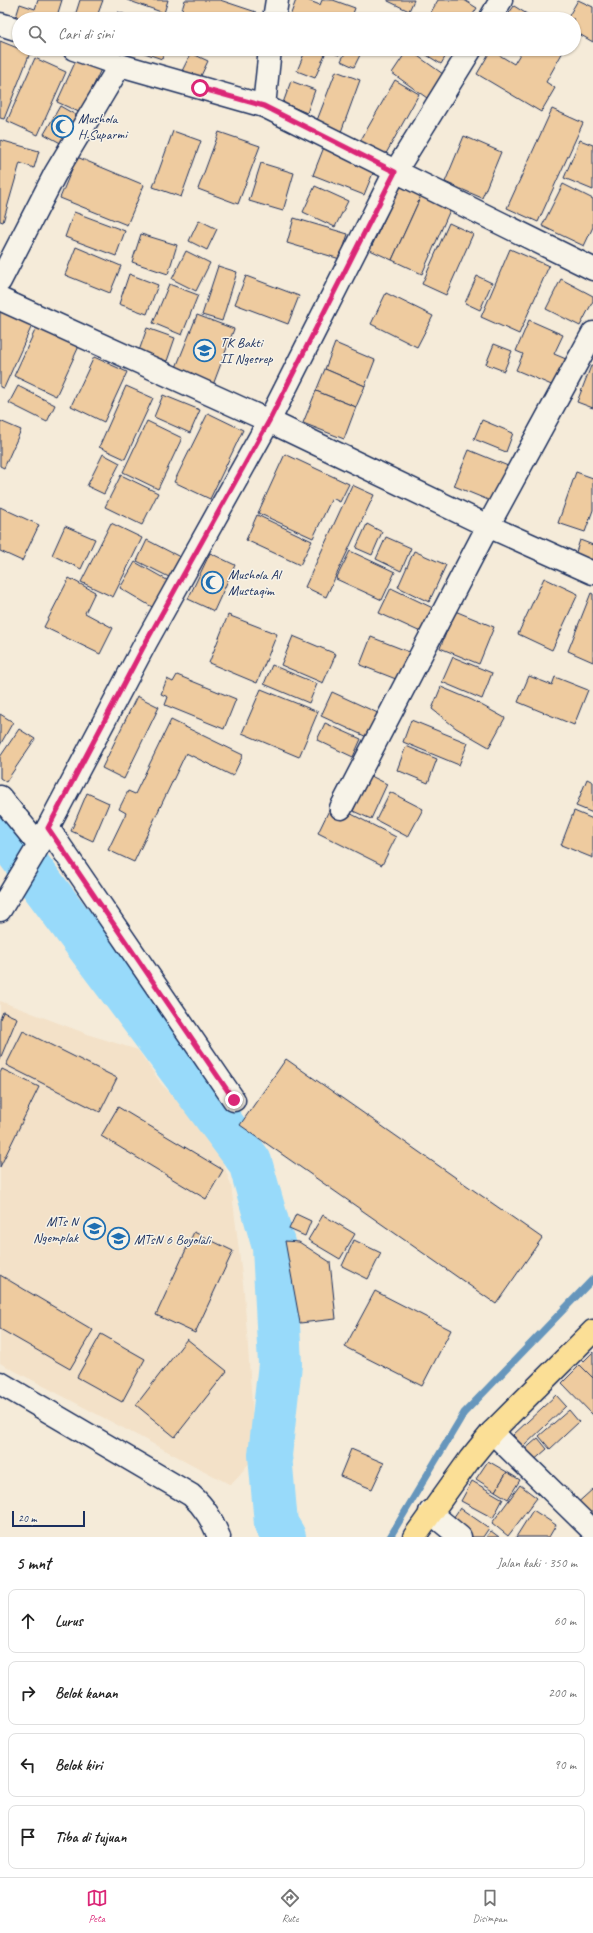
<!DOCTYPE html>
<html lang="id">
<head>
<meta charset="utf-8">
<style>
	body { margin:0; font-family:Caveat,sans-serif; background:#f6f6f6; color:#222 }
	.scale { position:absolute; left:12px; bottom:10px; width:73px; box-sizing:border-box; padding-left:4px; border:2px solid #1b2f5e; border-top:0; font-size:11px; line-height:14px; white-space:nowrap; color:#1b2f5e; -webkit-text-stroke:3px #f7f3e8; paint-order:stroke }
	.stop { position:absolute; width:12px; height:12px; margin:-9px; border:3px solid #db2777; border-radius:50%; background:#fff }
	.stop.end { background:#db2777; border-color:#fff; box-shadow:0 1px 4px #0008 }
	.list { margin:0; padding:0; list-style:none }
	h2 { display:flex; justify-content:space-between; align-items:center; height:52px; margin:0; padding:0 16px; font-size:17px }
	h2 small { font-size:13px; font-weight:400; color:#767676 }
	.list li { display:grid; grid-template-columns:26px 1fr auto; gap:12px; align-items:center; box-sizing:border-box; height:64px; margin:0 8px 8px; padding:0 8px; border:1px solid #e0e0e0; border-radius:8px }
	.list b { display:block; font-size:15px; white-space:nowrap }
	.list em { font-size:13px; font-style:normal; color:#767676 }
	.icon { flex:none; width:22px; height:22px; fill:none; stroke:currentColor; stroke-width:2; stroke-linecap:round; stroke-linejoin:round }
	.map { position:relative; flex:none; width:593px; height:1537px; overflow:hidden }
	.search { position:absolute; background:#fff; box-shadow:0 1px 3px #0004; left:12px; right:12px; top:12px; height:44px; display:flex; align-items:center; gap:10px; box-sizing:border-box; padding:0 14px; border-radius:22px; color:#767676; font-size:15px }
	.sheet { height:340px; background:#fff }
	nav { display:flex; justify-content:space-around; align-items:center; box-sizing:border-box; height:56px; border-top:1px solid #e0e0e0; background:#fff; font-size:11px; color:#767676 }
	nav a { display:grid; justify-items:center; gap:2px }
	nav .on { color:#db2777 }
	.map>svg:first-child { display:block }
	.built { fill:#f3e1c8 }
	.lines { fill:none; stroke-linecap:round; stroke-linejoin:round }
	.stream { stroke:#6696bc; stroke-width:7 }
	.river { stroke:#98dafa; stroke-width:44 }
	.building { fill:#eecb9f; stroke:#1b2f5e }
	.minor-casing { stroke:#1b2f5e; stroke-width:25 }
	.major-casing { stroke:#1b2f5e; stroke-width:25 }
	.minor { stroke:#f7f3e8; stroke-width:22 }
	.major { stroke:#fbdf96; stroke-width:22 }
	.route { stroke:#db2777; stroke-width:5 }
	.labels { text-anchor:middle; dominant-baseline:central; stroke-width:3; stroke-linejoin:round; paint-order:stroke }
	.poi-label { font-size:14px; fill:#1b2f5e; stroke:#f7f3e8; text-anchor:start }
</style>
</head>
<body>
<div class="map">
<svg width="593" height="1537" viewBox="0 0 593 1537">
	<rect width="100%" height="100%" fill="#f5ebd9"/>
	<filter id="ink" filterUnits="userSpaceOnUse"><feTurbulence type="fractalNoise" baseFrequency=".025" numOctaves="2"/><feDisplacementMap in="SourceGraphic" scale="8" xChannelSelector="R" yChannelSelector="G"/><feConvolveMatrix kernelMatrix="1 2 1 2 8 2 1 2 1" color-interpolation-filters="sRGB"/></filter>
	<g filter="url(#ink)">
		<polygon class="built" points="0,1001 90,1035 138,1050 162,1085 211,1130 231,1185 244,1292 253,1418 250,1462 231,1485 0,1363"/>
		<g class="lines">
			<polyline class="stream" points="390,1537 464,1413 593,1279"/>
			<polyline class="river" points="0,828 250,1162 274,1247 280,1364 270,1455 276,1524 284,1537"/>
		</g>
		<g class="building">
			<polygon points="38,0 62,0 56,19 15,20 20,4 35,9"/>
			<polygon points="80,0 103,0 96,19 74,19"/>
			<polygon points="127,0 168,0 164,13"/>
			<polygon points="185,0 220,0 256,12 254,19 213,19 200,13 198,19 179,19"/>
			<polygon points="296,0 307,0 320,5 322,0 333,0 355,8 351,19 289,19"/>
			<polygon points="388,0 414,0 409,11 388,1"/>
			<polygon points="438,0 464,0 477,8 470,19 427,19"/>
			<polygon points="578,0 593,7 593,42 574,31 574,19 567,19"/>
			<polygon points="514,6 535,19 505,19"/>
			<polygon points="118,12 138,19 115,19"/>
			<polygon points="0,41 30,53 4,119 0,118"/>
			<polygon points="133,49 166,49 162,59"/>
			<polygon points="306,49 314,49 325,54 315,78 297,71"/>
			<polygon points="322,49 341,49 339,55"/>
			<polygon points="347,49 363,49 354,67 341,61"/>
			<polygon points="408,49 443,74 427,98 392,73"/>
			<polygon points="417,49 450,49 441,64"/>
			<polygon points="523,49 562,49 564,50 546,82 555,88 541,112 477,74 491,50 514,64"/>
			<polygon points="191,53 208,61 199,80 182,71"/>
			<polygon points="78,56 102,67 81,113 57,102"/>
			<polygon points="35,58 66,72 38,135 7,121"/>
			<polygon points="336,71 360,80 341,132 316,123"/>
			<polygon points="395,80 419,94 383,159 358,145"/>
			<polygon points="291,81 315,90 307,113 283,103"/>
			<polygon points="60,106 81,118 66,146 44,134"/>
			<polygon points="552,109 583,123 538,222 507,208"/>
			<polygon points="173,131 201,141 181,197 153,187"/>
			<polygon points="219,132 260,146 238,204 198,189"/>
			<polygon points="464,136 501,152 482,198 445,182"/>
			<polygon points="0,140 39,151 34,168 20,163 3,222 0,221"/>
			<polygon points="580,140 593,145 593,190 564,178"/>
			<polygon points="324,147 375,168 364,195 313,175"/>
			<polygon points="77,157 144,185 127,225 60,198"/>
			<polygon points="261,163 294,173 283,211 249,201"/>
			<polygon points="563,184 593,199 593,227 584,246 542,226"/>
			<polygon points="315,186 348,201 335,227 303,212"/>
			<polygon points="400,186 421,196 392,260 370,250"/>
			<polygon points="421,196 450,210 422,274 392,260"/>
			<polygon points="74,212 125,231 116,256 65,237"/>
			<polygon points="294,218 348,234 340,259 287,243"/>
			<polygon points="199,220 217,229 207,250 189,241"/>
			<polygon points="449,223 473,234 446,295 422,284"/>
			<polygon points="141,234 177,245 168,274 132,262"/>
			<polygon points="76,247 121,266 110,293 65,275"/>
			<polygon points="510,249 549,266 519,334 481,317"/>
			<polygon points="186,251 210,263 196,291 172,279"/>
			<polygon points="218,266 237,272 222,321 202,315"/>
			<polygon points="129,274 158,285 147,314 119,304"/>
			<polygon points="246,276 299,296 288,324 235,304"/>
			<polygon points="477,276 492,283 480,310 465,303"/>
			<polygon points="561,279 593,296 593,301 580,326 546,309"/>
			<polygon points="169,284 198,295 182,335 153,323"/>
			<polygon points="386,293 433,316 417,347 371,324"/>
			<polygon points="0,305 34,321 4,388 0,387"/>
			<polygon points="197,315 234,329 213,385 175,370"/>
			<polygon points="529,320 563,335 554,354 566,359 554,386 516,370 523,354 516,351"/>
			<polygon points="38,324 80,344 56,396 14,376"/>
			<polygon points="147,328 175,338 167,361 139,351"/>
			<polygon points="335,343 375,360 365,386 325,369"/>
			<polygon points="494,344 512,351 504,371 486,364"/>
			<polygon points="94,357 127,372 104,422 71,406"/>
			<polygon points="591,366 593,366 593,408 577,402"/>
			<polygon points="325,369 365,386 356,407 316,391"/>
			<polygon points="18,386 55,405 47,422 9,403"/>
			<polygon points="126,386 153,398 125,459 99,447"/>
			<polygon points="316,391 356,407 344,439 303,423"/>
			<polygon points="163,395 200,410 190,433 154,417"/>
			<polygon points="208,413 243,430 210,499 174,482"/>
			<polygon points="482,420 513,433 506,452 474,439"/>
			<polygon points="0,421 21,430 4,468 0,466"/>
			<polygon points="147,421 182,438 158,489 123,472"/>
			<polygon points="469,450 508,466 493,502 454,486"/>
			<polygon points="103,454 120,463 104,494 87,486"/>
			<polygon points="285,454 349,484 340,502 332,498 313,538 258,513"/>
			<polygon points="576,472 593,478 593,510 585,532 558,523"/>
			<polygon points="121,475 158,493 142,525 105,507"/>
			<polygon points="352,485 374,495 326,597 305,587"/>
			<polygon points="0,507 39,525 22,561 0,551"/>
			<polygon points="257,515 312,541 300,565 246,540"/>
			<polygon points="111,523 142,538 113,597 81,582"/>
			<polygon points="367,524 382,532 372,555 356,548"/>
			<polygon points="65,526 95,539 81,569 52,555"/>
			<polygon points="386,537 411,548 401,571 376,559"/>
			<polygon points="147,540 180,557 169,577 137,561"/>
			<polygon points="580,540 593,545 593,566 574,558"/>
			<polygon points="350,551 395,572 382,600 336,579"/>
			<polygon points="414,551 446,565 429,602 398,587"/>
			<polygon points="210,553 235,565 214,611 188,599"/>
			<polygon points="135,562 174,584 159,611 120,588"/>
			<polygon points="69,578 95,592 85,613 113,628 100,654 44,627"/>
			<polygon points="544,578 578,594 552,650 518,634"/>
			<polygon points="391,588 437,610 425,634 379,613"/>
			<polygon points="591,593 593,594 593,662 568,651"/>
			<polygon points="455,611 494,627 479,664 440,648"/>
			<polygon points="228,615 277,634 257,683 209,663"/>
			<polygon points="293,636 336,654 323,683 281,665"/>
			<polygon points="371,637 412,653 401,681 360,665"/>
			<polygon points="453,657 492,673 482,699 442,682"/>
			<polygon points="272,665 317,684 309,703 264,684"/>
			<polygon points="177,675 236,699 224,729 165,705 168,697 161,694 167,679 173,682"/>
			<polygon points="529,676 552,685 555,677 588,690 574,725 518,702"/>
			<polygon points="441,687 472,700 505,718 489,747 456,728 432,709"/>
			<polygon points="261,689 318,712 299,757 242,733"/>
			<polygon points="332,692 380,714 369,738 321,716"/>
			<polygon points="137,696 159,707 124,779 102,768"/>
			<polygon points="0,714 13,722 0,745"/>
			<polygon points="171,720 243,755 233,776 186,753 134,862 108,850 126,813 119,809 128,791 135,794"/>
			<polygon points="411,720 468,743 459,765 403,742"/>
			<polygon points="325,723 361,739 353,757 317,740"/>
			<polygon points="19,729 35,739 6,782 0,778 0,757"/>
			<polygon points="406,746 437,759 428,783 397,770"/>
			<polygon points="369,775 387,784 371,819 353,811"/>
			<polygon points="587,779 593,782 593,813 576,806"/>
			<polygon points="390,792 423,809 408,837 376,820"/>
			<polygon points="87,793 109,803 93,841 71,831"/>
			<polygon points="332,804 396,837 382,865 318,833"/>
			<polygon points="574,811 593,819 593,858 561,845"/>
			<polygon points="3,1012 17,1018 0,1059 0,1019"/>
			<polygon points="23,1031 117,1078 100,1112 6,1065"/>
			<polygon points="286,1059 542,1238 496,1304 240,1125"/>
			<polygon points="2,1069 39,1087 0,1167 0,1073"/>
			<polygon points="118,1107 223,1170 206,1199 101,1136"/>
			<polygon points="296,1214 311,1221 305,1236 289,1229"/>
			<polygon points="323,1215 355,1234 340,1259 308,1240"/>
			<polygon points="194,1232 233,1251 195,1333 156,1315"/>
			<polygon points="354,1240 381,1253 368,1279 342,1266"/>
			<polygon points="285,1241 299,1242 330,1262 336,1319 300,1323"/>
			<polygon points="0,1275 93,1330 70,1369 0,1329"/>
			<polygon points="375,1291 451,1330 422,1386 345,1347"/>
			<polygon points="101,1334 145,1359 122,1402 77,1377"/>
			<polygon points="187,1339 227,1371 175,1437 136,1405"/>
			<polygon points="593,1352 593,1378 580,1365"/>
			<polygon points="580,1365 593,1378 593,1415 562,1383"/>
			<polygon points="556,1395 566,1406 523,1447 513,1435"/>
			<polygon points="569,1410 579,1422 550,1449 539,1436"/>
			<polygon points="538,1438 547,1449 532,1462 523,1451"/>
			<polygon points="351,1449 384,1463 372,1489 340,1476"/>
			<polygon points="488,1461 507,1472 495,1491 476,1479"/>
			<polygon points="507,1472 520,1480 508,1499 495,1491"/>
			<polygon points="472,1481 503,1499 493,1518 461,1501"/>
			<polygon points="520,1485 537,1498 508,1536 492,1523"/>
			<polygon points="593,1489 593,1514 586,1520 574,1506"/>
			<polygon points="460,1508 489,1528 483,1537 468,1537 449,1524"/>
			<polygon points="533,1510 556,1525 549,1537 516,1537"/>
			<polygon points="491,1531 499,1537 486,1537"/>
		</g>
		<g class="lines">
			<defs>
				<g id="minor">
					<polyline points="274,19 277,0"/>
					<polyline points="490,19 501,0"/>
					<polyline points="0,24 19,30"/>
					<polyline points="74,49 120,65 264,106 593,269"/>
					<polyline points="264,106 270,49"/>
					<polyline points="0,281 55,174 120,65"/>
					<polyline points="0,299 269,421 488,526 593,573"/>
					<polyline points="0,797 39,845"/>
					<polyline points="341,808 488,526 593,333"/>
					<polyline points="48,828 234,1100"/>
					<polyline points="0,910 35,852 146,642 269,421 395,172 471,49"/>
					<path d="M0 1383 191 1495C205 1507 212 1520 219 1537"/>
					<polyline points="492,1432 593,1531"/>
					<polyline points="430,1512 460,1537"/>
				</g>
				<polyline id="major" points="414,1537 470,1459 492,1432 593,1331"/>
			</defs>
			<use href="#minor" class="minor-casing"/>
			<use href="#major" class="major-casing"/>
			<use href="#minor" class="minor"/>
			<use href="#major" class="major"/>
		</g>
	</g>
	<g class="lines" filter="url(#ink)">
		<polyline class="route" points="200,88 264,106 395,172 269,421 146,642 48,828 234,1100"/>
	</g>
	<defs>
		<symbol id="mosque-ring" viewBox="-11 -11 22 22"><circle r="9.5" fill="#f7f3e8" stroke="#1f6fb2" stroke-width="1.5"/><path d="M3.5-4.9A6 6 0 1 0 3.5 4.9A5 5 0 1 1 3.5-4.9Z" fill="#1f6fb2"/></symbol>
		<symbol id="school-ring" viewBox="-11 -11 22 22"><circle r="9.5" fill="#f7f3e8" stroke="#1f6fb2" stroke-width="1.5"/><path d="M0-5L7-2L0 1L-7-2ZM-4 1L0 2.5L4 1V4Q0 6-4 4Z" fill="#1f6fb2"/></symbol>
	</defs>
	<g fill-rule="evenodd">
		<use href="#mosque-ring" x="50" y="114" width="25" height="25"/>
		<use href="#school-ring" x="192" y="338" width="25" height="25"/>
		<use href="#mosque-ring" x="200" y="570" width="25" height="25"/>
		<use href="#school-ring" x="82" y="1216" width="25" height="25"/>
		<use href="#school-ring" x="106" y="1226" width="25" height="25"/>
	</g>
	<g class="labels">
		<g class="poi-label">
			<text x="78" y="118">Mushola<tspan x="78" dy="16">H.Suparmi</tspan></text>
			<text x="220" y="342">TK Bakti<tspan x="220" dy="16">II Ngesrep</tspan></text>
			<text x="228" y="574">Mushola Al<tspan x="228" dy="16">Mustaqim</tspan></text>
			<text x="78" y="1221" text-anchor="end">MTs N<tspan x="78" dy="16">Ngemplak</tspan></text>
			<text x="134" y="1239">MTsN 6 Boyolali</text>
		</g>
	</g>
</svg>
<div class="scale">20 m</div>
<div class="stop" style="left:200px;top:88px"></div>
<div class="stop end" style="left:234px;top:1100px"></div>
<div class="search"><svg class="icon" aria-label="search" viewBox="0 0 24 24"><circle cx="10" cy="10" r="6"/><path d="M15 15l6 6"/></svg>Cari di sini</div>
</div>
<section class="sheet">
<h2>5 mnt<small>Jalan kaki · 350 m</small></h2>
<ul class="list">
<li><svg class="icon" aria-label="ahead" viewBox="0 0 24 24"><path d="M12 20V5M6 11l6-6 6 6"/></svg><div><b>Lurus</b></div><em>60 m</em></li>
<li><svg class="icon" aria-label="right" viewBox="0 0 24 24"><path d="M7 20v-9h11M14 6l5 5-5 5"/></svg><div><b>Belok kanan</b></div><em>200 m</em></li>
<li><svg class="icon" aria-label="left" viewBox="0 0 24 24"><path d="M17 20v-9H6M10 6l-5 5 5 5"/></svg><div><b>Belok kiri</b></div><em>90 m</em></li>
<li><svg class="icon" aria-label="arrive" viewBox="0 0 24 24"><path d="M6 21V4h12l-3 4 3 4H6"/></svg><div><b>Tiba di tujuan</b></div></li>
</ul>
</section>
<nav>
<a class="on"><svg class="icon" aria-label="map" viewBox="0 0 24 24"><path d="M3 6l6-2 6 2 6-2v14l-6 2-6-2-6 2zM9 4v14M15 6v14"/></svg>Peta</a>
<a><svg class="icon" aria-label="directions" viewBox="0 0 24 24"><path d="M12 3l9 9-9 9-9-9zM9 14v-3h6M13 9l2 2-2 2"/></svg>Rute</a>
<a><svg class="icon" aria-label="saved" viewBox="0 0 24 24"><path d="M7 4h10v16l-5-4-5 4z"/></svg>Disimpan</a>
</nav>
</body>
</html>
